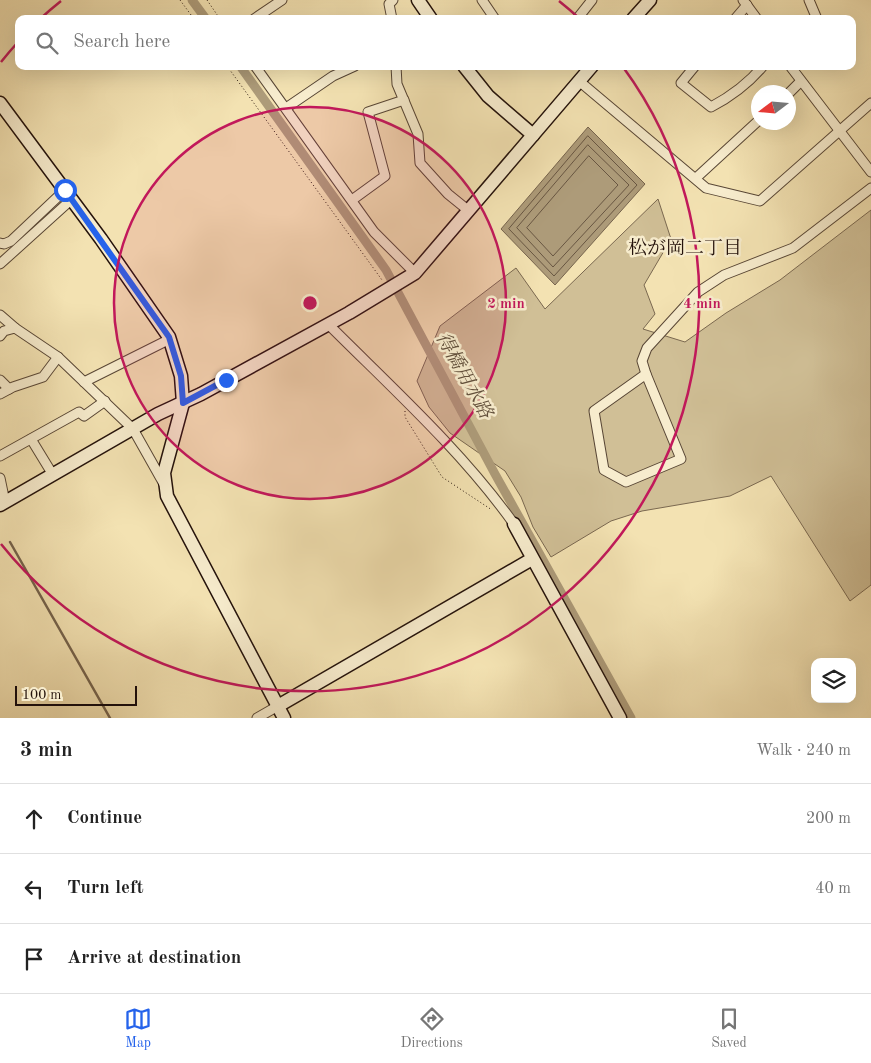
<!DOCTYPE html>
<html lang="en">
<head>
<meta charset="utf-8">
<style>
	body { margin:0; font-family:"Old Standard TT","Noto Serif JP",serif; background:#f2f2f2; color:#222 }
	.controls { position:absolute; right:15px; bottom:15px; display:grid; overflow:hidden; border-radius:10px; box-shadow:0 5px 20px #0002 }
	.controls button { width:45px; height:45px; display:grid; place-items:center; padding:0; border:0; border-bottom:1px solid #e0e0e0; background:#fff; color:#222; font:25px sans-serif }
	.compass { position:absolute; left:751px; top:85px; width:45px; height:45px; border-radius:50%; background:#fff; box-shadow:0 5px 20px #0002; rotate:254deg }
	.scale { position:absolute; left:15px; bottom:12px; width:122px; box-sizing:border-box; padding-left:5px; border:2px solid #24120b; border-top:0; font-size:14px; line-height:18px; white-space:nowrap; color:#24120b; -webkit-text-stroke:4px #f7eccd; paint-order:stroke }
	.stop { position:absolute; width:15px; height:15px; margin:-11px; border:4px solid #2563eb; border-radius:50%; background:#fff }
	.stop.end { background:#2563eb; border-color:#fff; box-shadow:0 1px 5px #0008 }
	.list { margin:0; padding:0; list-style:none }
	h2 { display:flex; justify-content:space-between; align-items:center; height:65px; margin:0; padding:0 20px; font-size:21px }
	h2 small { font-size:16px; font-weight:400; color:#767676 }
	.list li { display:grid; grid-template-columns:32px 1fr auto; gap:15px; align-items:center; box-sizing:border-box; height:70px; padding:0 20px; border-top:1px solid #e0e0e0 }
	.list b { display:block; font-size:19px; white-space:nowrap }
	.list em { font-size:16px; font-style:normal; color:#767676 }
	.icon { flex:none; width:28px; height:28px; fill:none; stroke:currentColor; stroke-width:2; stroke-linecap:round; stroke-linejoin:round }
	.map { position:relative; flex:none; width:871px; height:718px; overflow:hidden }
	.search { position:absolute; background:#fff; box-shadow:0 5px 20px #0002; left:15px; right:15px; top:15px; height:55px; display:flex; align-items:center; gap:12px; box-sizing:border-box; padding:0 18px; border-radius:10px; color:#767676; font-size:19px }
	.sheet { height:275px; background:#fff }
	nav { display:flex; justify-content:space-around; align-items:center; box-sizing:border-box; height:70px; border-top:1px solid #e0e0e0; background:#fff; font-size:14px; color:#767676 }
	nav a { display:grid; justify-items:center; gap:2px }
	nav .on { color:#2563eb }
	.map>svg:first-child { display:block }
	.green { fill:#d0bf96; stroke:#7a6850 }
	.water { fill:#ad9b79; stroke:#76644d }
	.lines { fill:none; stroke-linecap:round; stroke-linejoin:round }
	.shore { stroke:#685642; stroke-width:1 }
	.stream { stroke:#76644d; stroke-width:2.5 }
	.canal { stroke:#ad9b79; stroke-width:9 }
	.street-casing { stroke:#584635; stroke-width:11 }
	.secondary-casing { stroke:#24120b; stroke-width:15 }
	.path { stroke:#24120b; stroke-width:1; stroke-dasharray:1 2.5; stroke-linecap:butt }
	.street { stroke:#f7eccd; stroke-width:9 }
	.secondary { stroke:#f7eccd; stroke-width:12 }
	.route { stroke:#2563eb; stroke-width:6 }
	.ring { fill:none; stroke:#c2185b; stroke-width:2.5 }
	.labels { text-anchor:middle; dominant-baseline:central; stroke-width:5; stroke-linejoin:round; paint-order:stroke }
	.neighbourhood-label { font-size:19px; fill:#24120b; stroke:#f7eccd }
	.water-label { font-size:19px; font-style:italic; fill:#62503c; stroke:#f7eccd }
	.centre { fill:#c2185b; stroke:#f7eccd; stroke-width:2.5 }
	.ring-label { font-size:15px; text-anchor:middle; font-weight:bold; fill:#c2185b; stroke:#f7eccd; stroke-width:5; stroke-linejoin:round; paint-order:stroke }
</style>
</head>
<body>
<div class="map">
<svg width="871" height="718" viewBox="0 0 871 718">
	<rect width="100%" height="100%" fill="#f3e2b2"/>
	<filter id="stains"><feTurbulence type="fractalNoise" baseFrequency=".004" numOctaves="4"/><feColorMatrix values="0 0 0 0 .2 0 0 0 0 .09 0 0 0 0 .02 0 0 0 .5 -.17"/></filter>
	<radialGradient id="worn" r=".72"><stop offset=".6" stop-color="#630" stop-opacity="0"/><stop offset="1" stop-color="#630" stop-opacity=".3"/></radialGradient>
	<polygon class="green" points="658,199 671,239 644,285 655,314 643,329 685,342 726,313 780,280 871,210 871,585 850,601 771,476 730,496 642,511 611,521 551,557 533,527 521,497 505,471 450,433 429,407 417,381 440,326 516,268 545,309"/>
	<polygon class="water" points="588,127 645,184 555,285 501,229"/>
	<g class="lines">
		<g class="shore">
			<polygon points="588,136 637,185 554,276 509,229"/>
			<polygon points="588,145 629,185 553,267 517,228"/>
			<polygon points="589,156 618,185 553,256 527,228"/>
		</g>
		<polyline class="stream" points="10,542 110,718"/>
		<g class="canal">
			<polyline points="192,0 206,19"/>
			<polyline points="240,66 386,270 495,474 631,718"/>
		</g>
		<defs>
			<g id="street">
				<polyline points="482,0 495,19"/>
				<polyline points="743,0 757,19"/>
				<polyline points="809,0 817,19"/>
				<polyline points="254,19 282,0"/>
				<polyline points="392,19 389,4 393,0"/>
				<polyline points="577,19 592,0"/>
				<polyline points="735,19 747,5"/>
				<polyline points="255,66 374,232 415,273"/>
				<polyline points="396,66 397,84 418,134 420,163 448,194 469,211"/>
				<path d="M695 66 681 83 711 107C732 96 748 84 763 66"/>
				<polyline points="790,66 871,172"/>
				<polyline points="579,81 706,188 760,201 871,103"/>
				<polyline points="788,94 800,82"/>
				<polyline points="286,108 333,76 355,66"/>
				<polyline points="696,178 758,121"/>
				<polyline points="352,200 385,176 368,112 404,100"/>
				<polyline points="0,243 4,244 11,241 65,190"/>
				<polyline points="0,264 72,199"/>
				<polyline points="0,315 15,328"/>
				<path d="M328 324C392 388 461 450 514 524"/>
				<polyline points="0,336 4,331 15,328 58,357 133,429 164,484"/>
				<polyline points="646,374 642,361 647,348 698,292 724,275 793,248 871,188"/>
				<polygon points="646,374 681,459 626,482 604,470 594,411"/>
				<polyline points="0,380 9,389"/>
				<polyline points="84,382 170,339"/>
				<polyline points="0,394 13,387 43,377 58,357"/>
				<polyline points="31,439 53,475"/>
				<polyline points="0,456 79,412 84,416 105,401"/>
				<polyline points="0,478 5,502"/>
				<polyline points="257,718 278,706"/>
			</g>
			<g id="secondary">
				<polyline points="418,0 431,19"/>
				<polyline points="633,19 650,0"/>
				<polyline points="464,66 488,96 533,135"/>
				<polyline points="0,103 101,239 169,337 181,376 183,403 164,473 167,496 284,718"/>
				<polyline points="0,505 158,414 201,394 349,313 415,273 592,66"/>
				<polyline points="514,524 620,718"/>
				<polyline points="278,706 532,559"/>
			</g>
		</defs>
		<use href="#street" class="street-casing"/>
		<use href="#secondary" class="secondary-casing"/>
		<g class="path">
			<polyline points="180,0 194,19"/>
			<polyline points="207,0 220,19"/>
			<polyline points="227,66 382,280"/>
			<polyline points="405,411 405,417 442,477 492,510"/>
		</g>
		<use href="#street" class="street"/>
		<use href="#secondary" class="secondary"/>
	</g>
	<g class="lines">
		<polyline class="route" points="65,190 169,337 181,376 183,403 226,380"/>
	</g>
	<circle cx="310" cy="303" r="196" fill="#c2185b" fill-opacity=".12"/>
	<g class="ring">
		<circle cx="310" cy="303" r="196"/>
		<path d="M1 62A392 392 0 0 1 19 41M40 19A392 392 0 0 1 61 1M559 1A392 392 0 0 1 580 19M623 67A392 392 0 0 1 1 544"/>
	</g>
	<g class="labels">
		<g class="neighbourhood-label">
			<text x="685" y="249">松が岡二丁目</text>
		</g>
		<g class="water-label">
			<text transform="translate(463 376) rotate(61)">得橋用水路</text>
		</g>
	</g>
	<circle cx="310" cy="303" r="8" class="centre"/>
	<g class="ring-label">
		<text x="506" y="308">2 min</text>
		<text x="702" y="308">4 min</text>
	</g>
	<rect width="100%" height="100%" filter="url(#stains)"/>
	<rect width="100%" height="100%" fill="url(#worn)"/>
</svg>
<div class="controls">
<button><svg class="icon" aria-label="layers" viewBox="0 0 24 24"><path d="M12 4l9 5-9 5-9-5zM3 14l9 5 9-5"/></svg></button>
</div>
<svg class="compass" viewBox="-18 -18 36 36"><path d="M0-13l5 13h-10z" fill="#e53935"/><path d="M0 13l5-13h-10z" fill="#767676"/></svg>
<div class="scale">100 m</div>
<div class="stop" style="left:65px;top:190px"></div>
<div class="stop end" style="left:226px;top:380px"></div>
<div class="search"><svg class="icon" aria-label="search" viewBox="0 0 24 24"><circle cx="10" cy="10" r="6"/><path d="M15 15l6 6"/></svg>Search here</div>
</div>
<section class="sheet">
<h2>3 min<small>Walk · 240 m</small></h2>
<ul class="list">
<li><svg class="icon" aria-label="ahead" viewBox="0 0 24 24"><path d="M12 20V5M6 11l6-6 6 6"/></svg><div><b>Continue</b></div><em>200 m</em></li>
<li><svg class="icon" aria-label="left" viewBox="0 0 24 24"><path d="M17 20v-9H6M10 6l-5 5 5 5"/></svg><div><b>Turn left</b></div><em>40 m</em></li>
<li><svg class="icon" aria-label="arrive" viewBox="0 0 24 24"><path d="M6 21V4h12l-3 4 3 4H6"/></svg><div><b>Arrive at destination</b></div></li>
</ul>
</section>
<nav>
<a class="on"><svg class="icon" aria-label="map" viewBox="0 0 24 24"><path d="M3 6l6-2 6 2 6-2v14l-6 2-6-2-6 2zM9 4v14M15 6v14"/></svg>Map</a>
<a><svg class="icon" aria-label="directions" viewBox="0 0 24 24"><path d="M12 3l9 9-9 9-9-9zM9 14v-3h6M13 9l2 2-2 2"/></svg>Directions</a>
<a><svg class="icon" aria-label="saved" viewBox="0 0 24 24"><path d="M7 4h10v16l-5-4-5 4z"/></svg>Saved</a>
</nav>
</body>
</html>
